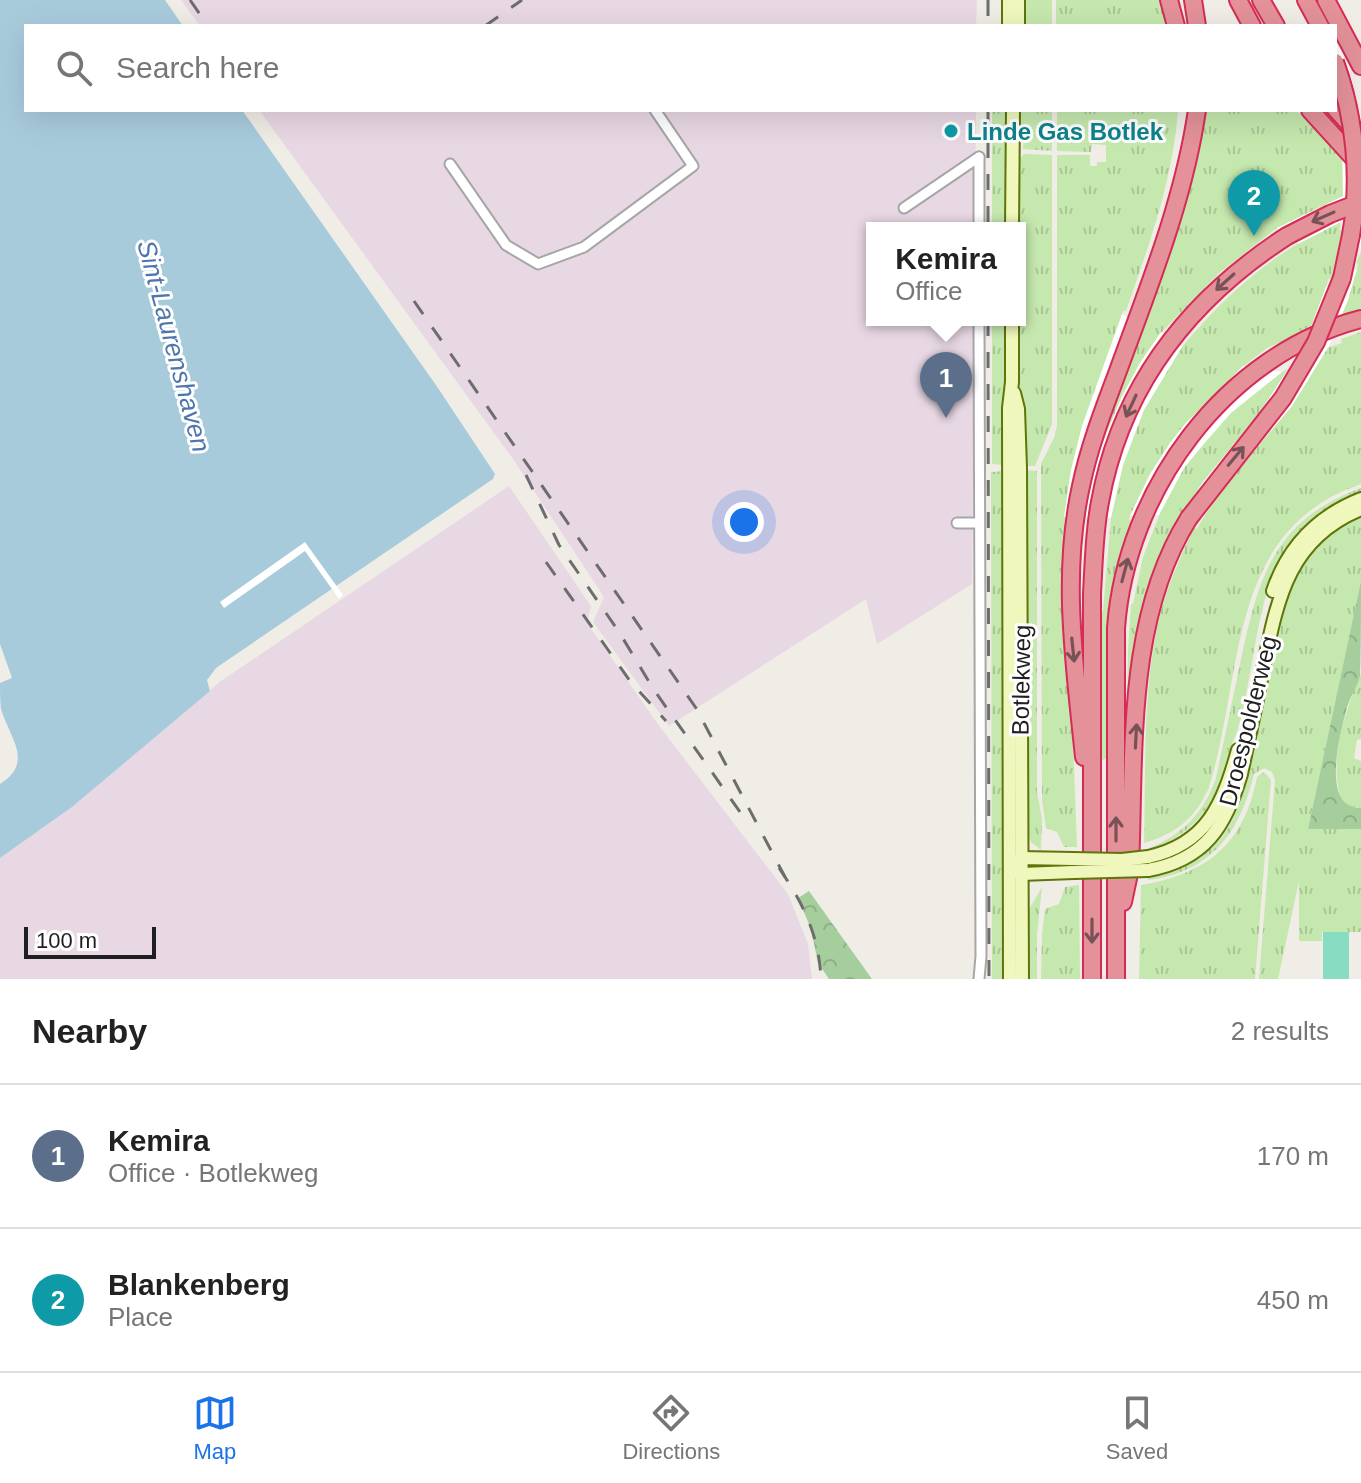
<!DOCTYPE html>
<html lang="en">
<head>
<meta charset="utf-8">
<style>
	body { margin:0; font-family:Helvetica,sans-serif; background:#f6f6f6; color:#222 }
	.scale { position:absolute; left:24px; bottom:20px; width:132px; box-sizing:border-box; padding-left:8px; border:4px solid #1f1f1f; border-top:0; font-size:22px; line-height:28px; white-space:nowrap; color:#1f1f1f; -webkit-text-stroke:6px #fff; paint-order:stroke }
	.you { position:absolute; left:744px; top:522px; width:28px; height:28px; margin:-20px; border:6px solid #fff; border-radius:50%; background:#1a73e8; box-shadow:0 0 0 12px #1a73e833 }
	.badge { display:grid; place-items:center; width:52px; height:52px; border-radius:50%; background:#1a73e8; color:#fff; font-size:26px; font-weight:700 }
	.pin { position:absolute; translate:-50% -66px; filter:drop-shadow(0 2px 4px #0008) }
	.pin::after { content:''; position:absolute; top:42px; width:28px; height:24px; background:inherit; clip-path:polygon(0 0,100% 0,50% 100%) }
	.popup { position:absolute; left:866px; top:222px; width:160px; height:104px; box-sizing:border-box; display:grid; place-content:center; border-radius:0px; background:#fff; filter:drop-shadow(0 2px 6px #0005); font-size:26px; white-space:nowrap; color:#767676 }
	.popup b { font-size:30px; color:#222 }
	.popup::after { content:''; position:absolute; left:50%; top:100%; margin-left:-16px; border:16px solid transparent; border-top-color:#fff }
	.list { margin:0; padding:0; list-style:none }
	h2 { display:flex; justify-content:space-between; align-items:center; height:104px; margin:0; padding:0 32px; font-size:34px }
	h2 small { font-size:26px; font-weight:400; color:#767676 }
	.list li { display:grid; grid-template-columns:52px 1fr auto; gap:24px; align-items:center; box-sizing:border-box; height:144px; padding:0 32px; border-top:2px solid #e0e0e0 }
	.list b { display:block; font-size:30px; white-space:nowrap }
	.list p { margin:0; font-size:26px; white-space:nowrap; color:#767676 }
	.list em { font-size:26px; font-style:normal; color:#767676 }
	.icon { flex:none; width:44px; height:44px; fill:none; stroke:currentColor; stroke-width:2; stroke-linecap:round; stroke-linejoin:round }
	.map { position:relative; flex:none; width:1361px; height:979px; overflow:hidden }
	.search { position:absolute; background:#fff; box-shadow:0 8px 32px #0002; left:24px; right:24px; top:24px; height:88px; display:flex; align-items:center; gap:20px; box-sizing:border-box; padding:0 28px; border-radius:0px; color:#767676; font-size:30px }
	.sheet { height:392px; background:#fff }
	nav { display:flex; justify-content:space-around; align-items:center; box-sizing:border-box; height:112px; border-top:2px solid #e0e0e0; background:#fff; font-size:22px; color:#767676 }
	nav a { display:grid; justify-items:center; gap:4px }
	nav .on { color:#1a73e8 }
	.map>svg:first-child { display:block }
	.industrial { fill:#e8d8e4 }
	.grass { fill:url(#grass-tufts); fill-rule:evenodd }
	.forest { fill:url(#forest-crowns) }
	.pitch { fill:#87dcc2 }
	.water { fill:#a8cbdc }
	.pier { fill:#fff }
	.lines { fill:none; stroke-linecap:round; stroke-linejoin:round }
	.street-casing { stroke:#a6a6a6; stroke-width:13 }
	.secondary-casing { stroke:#5f7409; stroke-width:16 }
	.highway-casing { stroke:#d52c57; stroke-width:20 }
	.street { stroke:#fff; stroke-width:9 }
	.secondary { stroke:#eff7bc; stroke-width:12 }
	.highway { stroke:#e49199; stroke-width:16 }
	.rail { stroke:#6d6d6d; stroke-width:3; stroke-dasharray:16 16; stroke-linecap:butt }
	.secondary-bridge-casing { stroke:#5f7409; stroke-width:16; stroke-linecap:butt }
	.highway-bridge-casing { stroke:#d52c57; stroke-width:20; stroke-linecap:butt }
	.secondary-bridge { stroke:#eff7bc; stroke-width:12 }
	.highway-bridge { stroke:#e49199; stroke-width:16 }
	.oneway { stroke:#785256 }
	.culture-dot { fill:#0f9aa8; stroke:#fff; stroke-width:3 }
	.labels { text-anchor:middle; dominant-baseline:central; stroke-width:6; stroke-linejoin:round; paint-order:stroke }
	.culture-label { font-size:24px; font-weight:bold; fill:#0d838f; stroke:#fff; text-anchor:start }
	.street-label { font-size:24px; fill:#1f1f1f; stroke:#fff }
	.water-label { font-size:26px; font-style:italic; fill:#4e75ac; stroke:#fff }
</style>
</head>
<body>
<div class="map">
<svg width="1361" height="979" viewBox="0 0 1361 979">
	<defs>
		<pattern id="grass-tufts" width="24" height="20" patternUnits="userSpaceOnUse" patternTransform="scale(2)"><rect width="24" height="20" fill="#c5e8ae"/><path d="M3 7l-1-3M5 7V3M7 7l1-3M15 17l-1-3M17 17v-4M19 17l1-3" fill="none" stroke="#a9c795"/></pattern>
		<pattern id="forest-crowns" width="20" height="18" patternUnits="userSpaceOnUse" patternTransform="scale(2)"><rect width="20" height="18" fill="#a6cd9c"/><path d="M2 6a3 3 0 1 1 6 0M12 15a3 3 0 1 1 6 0" fill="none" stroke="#8eb086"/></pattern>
	</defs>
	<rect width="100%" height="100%" fill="#f0ede6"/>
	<g class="industrial">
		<polygon points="181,0 977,0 976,26 200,26"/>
		<polygon points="259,110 976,110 975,228 872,228 872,320 974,320 972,584 877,644 866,599 669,726 593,622 604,597 513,459"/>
		<polygon points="509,486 591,606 587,623 660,727 788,894 808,944 812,979 0,979 0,858 72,807 221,681"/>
	</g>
	<g class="grass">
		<rect x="1026" y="0" width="26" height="26"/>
		<polygon points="1056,0 1160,0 1168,26 1056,26"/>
		<polygon points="992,110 1005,110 1006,228 992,228"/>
		<polygon points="1021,110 1052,110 1052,151 1023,149 1024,137 1019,136"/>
		<path d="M1057 110H1178C1173 180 1149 245 1126 311H1123L1121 317 1140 328 1201 110H1296L1361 173 1341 218 1340 230 1342 231 1332 279 1329 278 1325 290 1356 273 1358 264 1356 263 1361 252V308L1267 348 1241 368 1278 374 1324 349 1342 343 1341 339 1361 332V484C1224 531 1245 676 1208 790 1193 821 1174 834 1144 843 1146 768 1142 688 1160 615 1168 584 1181 556 1194 528L1197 529 1204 516H1179L1172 529 1174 530 1127 719 1128 650 1131 604H1133L1143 557 1160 513 1131 514 1129 519 1131 521C1103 601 1107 676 1106 759L1101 760 1099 614 1103 611 1111 516 1065 515 1063 616 1072 715 1077 847H1064L1057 832 1046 828 1042 800 1041 464 1054 438 1057 425V155H1090V166H1097V162H1106V145L1092 144 1091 152 1057 151ZM1278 227 1297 244C1252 272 1216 306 1182 347L1160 334 1218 274Z"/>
		<polygon points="1024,154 1052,155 1052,424 1035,466 1023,466 1017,320 1020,320 1018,160"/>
		<polygon points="992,320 1005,320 1005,465 992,464"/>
		<polygon points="1023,470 1037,471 1037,792 1042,819 1041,850 1031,842 1027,831"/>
		<polygon points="1005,471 1007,979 992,979 991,472"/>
		<path d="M1361 488V492C1249 536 1265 633 1238 729 1236 737 1231 744 1229 752 1225 762 1224 772 1221 782 1208 816 1182 839 1149 850V848C1183 835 1204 812 1216 778 1224 740 1232 702 1240 664 1258 579 1272 521 1361 488Z"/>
		<path d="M1361 515V581L1308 829H1361V932H1322V941H1299V881L1278 979H1259L1275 780 1272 772 1264 768 1254 774C1240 832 1212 872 1148 880V875L1178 866 1179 868C1196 860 1211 851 1223 836 1240 812 1245 783 1251 755 1263 699 1274 607 1304 560 1318 540 1339 526 1361 515Z"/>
		<path d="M1361 674V739L1357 740 1354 758 1361 761V808L1349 806 1341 798C1328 762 1346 708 1361 674Z"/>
		<path d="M1264 772 1271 780 1255 979H1139L1141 885C1207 874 1244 844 1257 777Z"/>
		<polygon points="1079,885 1080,979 1041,979 1042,934 1045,909 1059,904 1065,887"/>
		<polygon points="1042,887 1037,935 1037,979 1029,979 1029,909"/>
	</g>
	<g class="forest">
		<path d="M1361 581C1361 604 1361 656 1360 676 1357 688 1349 698 1346 711 1340 735 1320 808 1361 808V829H1308Z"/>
		<polygon points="809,891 872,979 829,979 818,963 811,929 798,898"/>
	</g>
	<rect class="pitch" x="1323" y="932" width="26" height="47"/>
	<path class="water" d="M0 0H165L183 26H26V110H242L438 388 495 474 493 479 216 668 207 680 210 691 72 807 0 858V784C35 762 9 737 1 709 0 701 0 691 0 683L12 678 0 644Z"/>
	<g class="pier">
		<polygon points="1335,30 1348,64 1361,117 1361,249 1341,222 1298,244 1277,228 1343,196 1342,142 1335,104"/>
		<polygon points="1357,269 1348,300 1329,346 1292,406 1232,477 1202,519 1179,518 1203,482 1260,412 1290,366 1310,329 1326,287"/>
		<polygon points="1122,314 1141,326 1100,449 1122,396 1140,363 1161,332 1182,347 1144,410 1123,465 1111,518 1064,517 1071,470 1082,426"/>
		<polygon points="1243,366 1282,372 1231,413 1202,446 1184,468 1159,515 1130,516 1150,474 1170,443 1184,425"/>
		<polygon points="305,542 343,595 339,599 305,551 224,608 220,602"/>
	</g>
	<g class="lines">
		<defs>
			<g id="street">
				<polyline points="979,157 979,228"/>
				<polyline points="450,164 506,245 538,264 584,247 693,166 655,110"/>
				<polyline points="904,208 979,157"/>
				<polyline points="957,523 979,523"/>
				<polyline points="979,979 981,956 979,320"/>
			</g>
			<g id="secondary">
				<polyline points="1009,0 1009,26"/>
				<polyline points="1018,26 1018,0"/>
				<polyline points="1012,228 1013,110"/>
				<polyline points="1014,393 1018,409 1020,468 1022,979"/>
				<path d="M1273 591C1288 547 1318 516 1361 499"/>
				<path d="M1148 857C1208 844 1223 803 1238 750"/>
				<polyline points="1018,861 1021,858 1073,859"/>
				<path d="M1148 870C1205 860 1226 826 1241 774 1249 737 1257 701 1264 664 1278 596 1290 538 1361 509"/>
				<polyline points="1015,871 1021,874 1074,872"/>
				<polyline points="1010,979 1009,408 1012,382 1012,320"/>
			</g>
			<g id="highway">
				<polyline points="1169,0 1176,26"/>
				<polyline points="1193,0 1197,26"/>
				<polyline points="1238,0 1252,26"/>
				<polyline points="1261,0 1276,26"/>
				<polyline points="1306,0 1320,26"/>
				<polyline points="1326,0 1361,66"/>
				<polyline points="1335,108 1361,137"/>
				<polyline points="1310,110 1360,165"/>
				<polyline points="1342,278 1351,235"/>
				<path d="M1084 757C1075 667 1061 576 1081 486 1089 447 1104 408 1118 371 1149 286 1184 200 1197 110"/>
				<path d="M1123 902 1130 869C1135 753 1125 620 1189 518"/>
				<path d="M1092 979V593C1094 562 1094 532 1100 502 1121 385 1190 299 1287 236"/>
				<path d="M1116 979V628C1126 491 1224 355 1361 319"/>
			</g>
		</defs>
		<use href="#street" class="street-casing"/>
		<use href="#secondary" class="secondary-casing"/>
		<use href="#highway" class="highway-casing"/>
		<use href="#street" class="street"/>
		<use href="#secondary" class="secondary"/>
		<use href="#highway" class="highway"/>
		<g class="rail">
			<polyline points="190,0 208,26"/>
			<polyline points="988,0 988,26"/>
			<polyline points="485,26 522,0"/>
			<polyline points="988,110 988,228"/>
			<polyline points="414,301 696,708 785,877"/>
			<polyline points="988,320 989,979"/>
			<polyline points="526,475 559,545 619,632 654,690 740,812"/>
			<polyline points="546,562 630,681 666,721"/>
			<path d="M779 868C803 903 819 935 821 979"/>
		</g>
		<defs>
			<g id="secondary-bridge">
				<polyline points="1073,859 1122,860 1148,857"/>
				<polyline points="1074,872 1148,870"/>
			</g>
			<g id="highway-bridge">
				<path d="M1335 62C1355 117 1361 178 1351 235"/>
				<polyline points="1287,236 1330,214 1361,202"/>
				<polyline points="1189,518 1283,398 1316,342 1342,278"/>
			</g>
		</defs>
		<use href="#secondary-bridge" class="secondary-bridge-casing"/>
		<use href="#highway-bridge" class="highway-bridge-casing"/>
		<use href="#secondary-bridge" class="secondary-bridge"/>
		<use href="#highway-bridge" class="highway-bridge"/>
	</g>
	<defs><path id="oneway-shaft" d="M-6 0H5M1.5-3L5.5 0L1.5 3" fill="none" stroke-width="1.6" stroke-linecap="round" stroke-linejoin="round" transform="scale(2)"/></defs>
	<g class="oneway">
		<use href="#oneway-shaft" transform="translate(1323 217) rotate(156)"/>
		<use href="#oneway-shaft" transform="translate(1225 282) rotate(138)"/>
		<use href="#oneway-shaft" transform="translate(1131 406) rotate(115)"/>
		<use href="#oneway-shaft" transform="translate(1236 456) rotate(-50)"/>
		<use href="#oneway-shaft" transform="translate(1125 570) rotate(-75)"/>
		<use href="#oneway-shaft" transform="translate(1073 650) rotate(84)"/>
		<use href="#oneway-shaft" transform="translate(1136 736) rotate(-87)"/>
		<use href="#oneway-shaft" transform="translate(1116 829) rotate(-90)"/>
		<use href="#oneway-shaft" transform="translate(1092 931) rotate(90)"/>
	</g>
	<circle class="culture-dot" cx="951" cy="131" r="8"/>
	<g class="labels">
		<g class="culture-label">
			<text x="967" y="131">Linde Gas Botlek</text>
		</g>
		<g class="street-label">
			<text transform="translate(1021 680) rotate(-89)">Botlekweg</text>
			<text transform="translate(1248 721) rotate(-76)">Droespolderweg</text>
		</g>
		<g class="water-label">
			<text transform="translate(174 346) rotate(75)">Sint-Laurenshaven</text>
		</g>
	</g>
</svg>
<div class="scale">100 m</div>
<div class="you"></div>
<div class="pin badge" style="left:946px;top:418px;background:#5c6f8a">1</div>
<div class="popup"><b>Kemira</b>Office</div>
<div class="pin badge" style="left:1254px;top:236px;background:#0f9aa8">2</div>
<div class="search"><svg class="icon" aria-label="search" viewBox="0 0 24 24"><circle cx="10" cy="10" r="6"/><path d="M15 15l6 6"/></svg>Search here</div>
</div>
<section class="sheet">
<h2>Nearby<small>2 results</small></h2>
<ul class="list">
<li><span class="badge" style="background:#5c6f8a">1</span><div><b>Kemira</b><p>Office · Botlekweg</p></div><em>170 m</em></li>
<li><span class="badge" style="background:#0f9aa8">2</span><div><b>Blankenberg</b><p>Place</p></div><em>450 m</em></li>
</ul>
</section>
<nav>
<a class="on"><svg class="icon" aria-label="map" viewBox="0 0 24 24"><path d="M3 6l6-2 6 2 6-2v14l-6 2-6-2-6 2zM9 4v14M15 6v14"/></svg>Map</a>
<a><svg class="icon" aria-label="directions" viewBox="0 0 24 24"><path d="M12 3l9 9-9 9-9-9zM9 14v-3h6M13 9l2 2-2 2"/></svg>Directions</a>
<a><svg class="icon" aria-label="saved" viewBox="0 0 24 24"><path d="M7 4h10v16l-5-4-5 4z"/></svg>Saved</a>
</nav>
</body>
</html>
